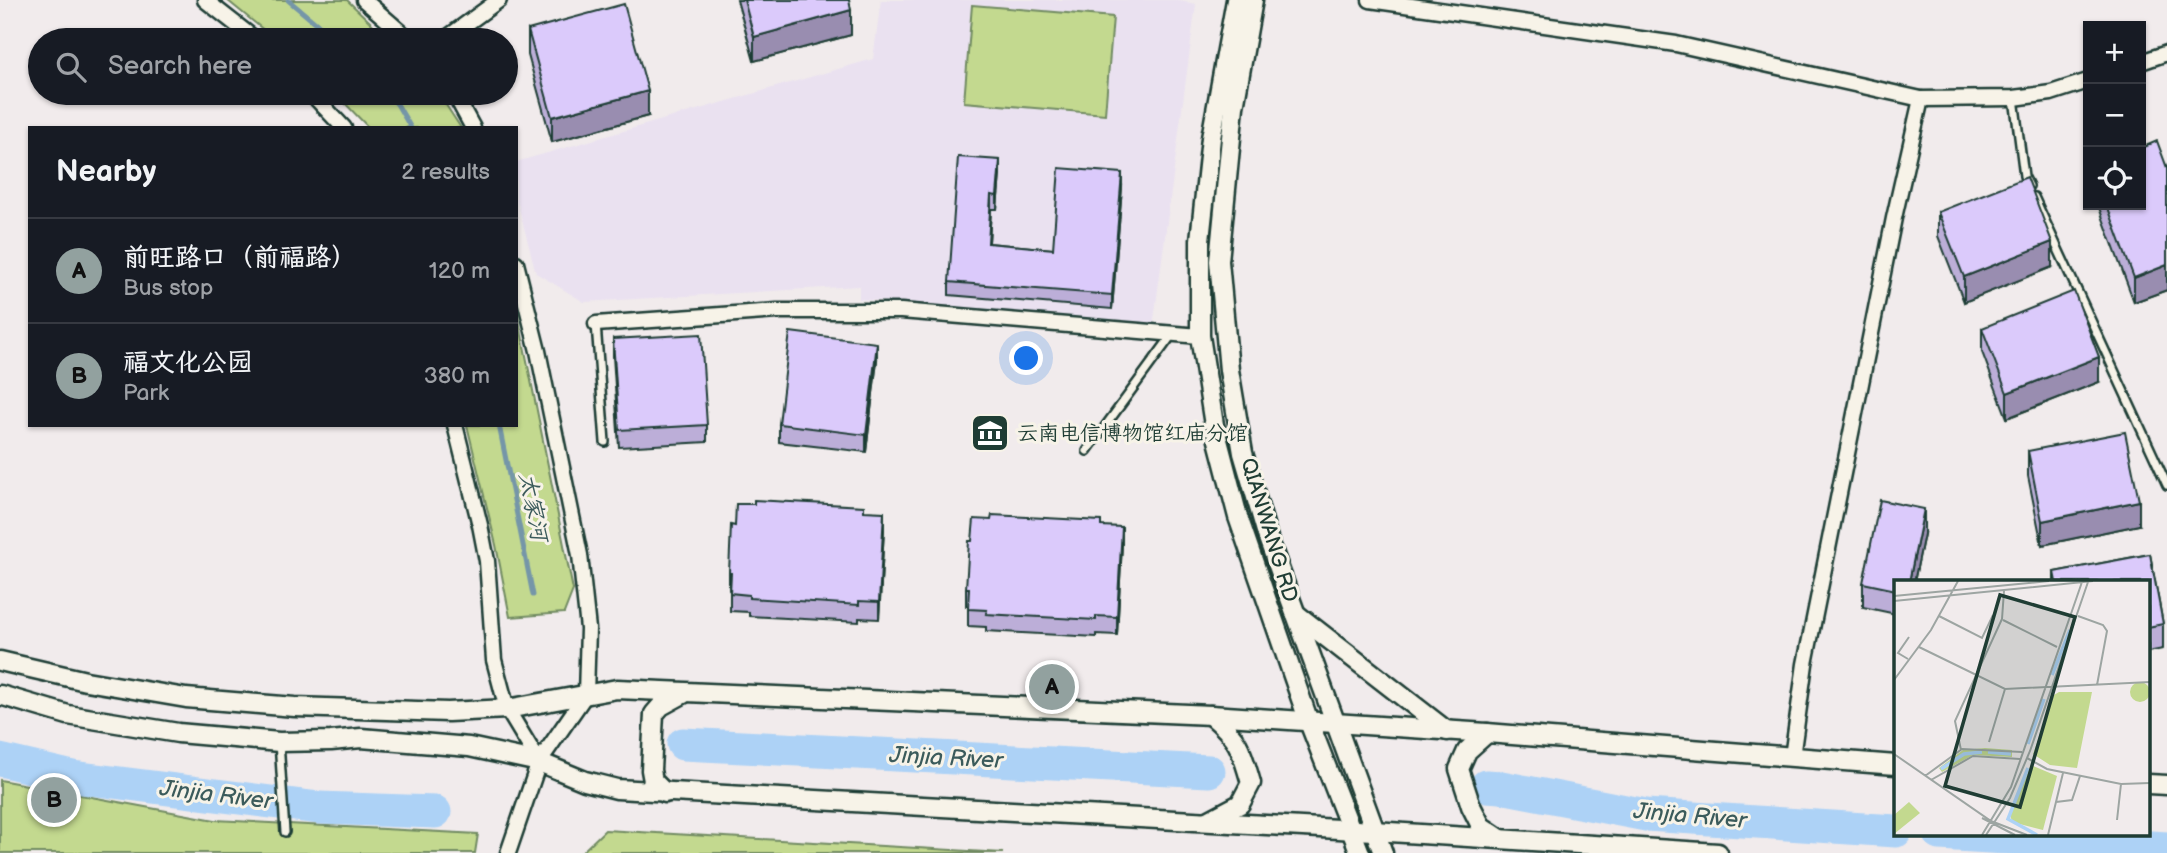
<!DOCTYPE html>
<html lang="en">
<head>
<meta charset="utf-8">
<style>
	body { margin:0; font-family:"Balsamiq Sans","LXGW WenKai TC",sans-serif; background:#242831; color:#f1f3f6 }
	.controls { position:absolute; right:21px; top:21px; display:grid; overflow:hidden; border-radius:0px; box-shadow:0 2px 5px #0004 }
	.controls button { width:63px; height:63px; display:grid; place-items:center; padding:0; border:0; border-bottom:2px solid #363941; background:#171b24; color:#f1f3f6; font:35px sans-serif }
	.you { position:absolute; left:1027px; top:359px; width:24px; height:24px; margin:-18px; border:5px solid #fff; border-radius:50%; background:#1a73e8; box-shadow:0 0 0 10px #1a73e833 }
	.badge { display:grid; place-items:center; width:46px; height:46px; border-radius:50%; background:#92a19f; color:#111; font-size:23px; font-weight:700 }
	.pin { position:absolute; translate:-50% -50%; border:4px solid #fff; box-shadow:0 2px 7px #0006 }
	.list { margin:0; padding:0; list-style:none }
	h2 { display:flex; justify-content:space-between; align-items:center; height:91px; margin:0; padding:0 28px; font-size:30px }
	h2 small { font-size:23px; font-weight:400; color:#9ea1a6 }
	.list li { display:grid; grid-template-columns:46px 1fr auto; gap:21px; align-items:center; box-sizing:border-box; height:105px; padding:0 28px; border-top:2px solid #363941 }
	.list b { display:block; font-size:26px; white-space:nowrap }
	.list p { margin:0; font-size:23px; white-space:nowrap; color:#9ea1a6 }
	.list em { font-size:23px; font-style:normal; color:#9ea1a6 }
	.icon { flex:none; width:38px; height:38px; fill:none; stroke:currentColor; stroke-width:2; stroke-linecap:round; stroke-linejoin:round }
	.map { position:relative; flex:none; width:2167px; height:853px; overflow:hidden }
	.search { position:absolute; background:#171b24; box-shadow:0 2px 5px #0004; left:28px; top:28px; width:490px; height:77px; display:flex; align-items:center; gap:18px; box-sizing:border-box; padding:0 24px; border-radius:38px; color:#9ea1a6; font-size:26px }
	.panel { position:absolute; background:#171b24; box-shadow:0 2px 5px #0004; left:28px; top:126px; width:490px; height:301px; border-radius:0px }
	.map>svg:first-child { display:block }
	.built { fill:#eae1f0 }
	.green { fill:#c3d98f; stroke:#718b62; stroke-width:2 }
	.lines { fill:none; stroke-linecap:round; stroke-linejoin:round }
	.stream { stroke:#7496a8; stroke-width:5 }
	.river { stroke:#add2f6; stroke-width:33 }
	.service-casing { stroke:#1f3d34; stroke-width:12 }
	.minor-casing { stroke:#1f3d34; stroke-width:19 }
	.tertiary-casing { stroke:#1f3d34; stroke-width:23 }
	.service { stroke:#f7f3e8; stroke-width:7 }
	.minor { stroke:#f7f3e8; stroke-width:14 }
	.tertiary { stroke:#f7f3e8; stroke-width:18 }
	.wall { fill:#bcaed8; stroke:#1f3d34; stroke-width:2 }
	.shaded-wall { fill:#998db0; stroke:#1f3d34; stroke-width:2 }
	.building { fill:#dbcafb; stroke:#1f3d34; stroke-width:2 }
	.labels { text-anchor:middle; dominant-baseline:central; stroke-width:6; stroke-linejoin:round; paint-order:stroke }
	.poi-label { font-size:21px; fill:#1f3d34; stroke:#f7f3e8; text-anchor:start }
	.street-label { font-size:21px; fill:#1f3d34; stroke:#f7f3e8 }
	.water-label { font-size:23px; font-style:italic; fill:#3b5b5b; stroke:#f7f3e8 }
	.inset-river { fill:none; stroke:#add2f6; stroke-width:3.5 }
	.inset-road { fill:none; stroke:#9da5a2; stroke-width:2 }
	.view { fill:#1f3d34; fill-opacity:0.15; stroke:#1f3d34; stroke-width:3.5 }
	.inset-edge { fill:none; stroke:#1f3d34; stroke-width:3.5 }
</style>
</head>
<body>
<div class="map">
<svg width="2167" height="853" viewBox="0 0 2167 853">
	<rect width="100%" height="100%" fill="#f1ebec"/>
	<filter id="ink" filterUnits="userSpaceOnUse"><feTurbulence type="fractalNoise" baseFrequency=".0143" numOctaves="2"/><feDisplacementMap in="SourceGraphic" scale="14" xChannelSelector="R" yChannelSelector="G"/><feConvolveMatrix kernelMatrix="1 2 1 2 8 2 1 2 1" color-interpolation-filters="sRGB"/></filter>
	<g filter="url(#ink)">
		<polygon class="built" points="881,0 1174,0 1196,4 1153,327 859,299 859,286 584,302 536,273 516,197 516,162 873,59"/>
		<g class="green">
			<polygon points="227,0 347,0 389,40 276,40"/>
			<polygon points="972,5 1113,17 1105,114 964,102"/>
			<polygon points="335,93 438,93 461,128 369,128"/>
			<polygon points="516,306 573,590 564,613 510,617 496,545 467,425 516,425"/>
			<polygon points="0,780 215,820 478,834 475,853 0,853"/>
			<polygon points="605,830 1003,853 581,853"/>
		</g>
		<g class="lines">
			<g class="stream">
				<polyline points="288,0 336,40"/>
				<polyline points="387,93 397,104 411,128"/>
				<polyline points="499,425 533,595"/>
			</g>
			<g class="river">
				<polyline points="683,744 1209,771"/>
				<polyline points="0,760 73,777 319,808 435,812"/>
				<polyline points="1486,786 1501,787 1646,815 1896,831"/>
				<polyline points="1940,834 2167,848"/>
			</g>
			<defs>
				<g id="service">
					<polyline points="2014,98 2024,176 2029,186"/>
					<polyline points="2034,197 2167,485"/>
					<polyline points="596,324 605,442"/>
					<polyline points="1087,451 1172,335"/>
					<polyline points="279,742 285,832"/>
				</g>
				<g id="minor">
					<polyline points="205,0 256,40"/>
					<polyline points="364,0 410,40"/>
					<polyline points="1370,0 1676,44 1921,99 2014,98 2051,93 2088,81"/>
					<polyline points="444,40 499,0"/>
					<polyline points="2141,62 2167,53"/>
					<polyline points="311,93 344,128"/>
					<polyline points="454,93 473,128"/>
					<polyline points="596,324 777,311 901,311 1200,336"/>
					<polyline points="455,425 480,525 487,561 494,660 507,709 539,762"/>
					<polyline points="1792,757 1805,664 1894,218 1921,99"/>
					<polyline points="508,853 539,762 586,694 588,629 580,555 538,351 516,263"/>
				</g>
				<g id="tertiary">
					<polyline points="1236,0 1211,138 1200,240 1200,336 1214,425 1238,517 1309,722 1360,853"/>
					<polyline points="1253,0 1234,107 1219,261 1229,370 1243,453 1268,538 1383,853"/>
					<polyline points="1295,613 1447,731"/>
					<polyline points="0,661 86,681 186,698 295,707 448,712 507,709 617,689 1211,715 1487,733 1896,765"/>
					<polyline points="0,695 68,715 178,733 279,742 331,741 361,738 469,747 539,762 585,781 617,789 1374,831 1718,853"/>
					<polyline points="1487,733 1467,751 1459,769 1471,806 1481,826 1499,838"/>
					<polyline points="2148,784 2167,785"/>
					<polyline points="665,793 653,781 651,770 654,714 661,706 683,694"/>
					<path d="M1208 821 1240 804 1251 783C1241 748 1239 739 1211 715"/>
				</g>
			</defs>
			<use href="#service" class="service-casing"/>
			<use href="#minor" class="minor-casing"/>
			<use href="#tertiary" class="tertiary-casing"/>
			<use href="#service" class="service"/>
			<use href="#minor" class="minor"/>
			<use href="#tertiary" class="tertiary"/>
		</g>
		<g class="wall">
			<polygon points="737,0 849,0 851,35 754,61"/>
			<polygon points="528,30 648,116 552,142 528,55"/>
			<polygon points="2167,168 2167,290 2134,302 2098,205 2141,205"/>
			<polygon points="1000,174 997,209 991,209 989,243 1053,249 1122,187 1112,309 949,295 949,282"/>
			<polygon points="1938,212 2052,267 1964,302 1938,236"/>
			<polygon points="1982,328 2099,382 2007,418 1982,352"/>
			<polygon points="613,339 707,425 707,442 619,447 613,356"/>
			<polygon points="877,360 866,452 779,442 779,424"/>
			<polygon points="2028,451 2139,525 2042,545 2028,476"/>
			<polygon points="754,504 864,511 884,529 879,619 859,618 859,622 749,616 749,612 730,611 730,591 729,590 729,573 735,526"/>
			<polygon points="1101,526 1122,544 1117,635 1096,634 1096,637 986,631 986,627 968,626 968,606 966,606 966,588"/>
			<polygon points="1924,534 1914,582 1896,582 1896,614 1863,607 1863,583"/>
			<polygon points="2150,554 2163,624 2163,649 2148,652 2148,582 2054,582 2054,572"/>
		</g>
		<g class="shaded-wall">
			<polygon points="851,10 851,35 754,61 754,37"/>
			<polygon points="648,91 648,116 552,142 552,117"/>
			<polygon points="1000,160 1000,174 997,209 997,196"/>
			<polygon points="1122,173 1122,187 1112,309 1112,295"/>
			<polygon points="991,195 991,209 988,257 988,243"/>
			<polygon points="2052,242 2052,267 1964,302 1964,277"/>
			<polygon points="2167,265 2167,290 2134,302 2134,278"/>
			<polygon points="877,343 877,360 866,452 866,435"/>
			<polygon points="2099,357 2099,382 2007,418 2007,393"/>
			<polygon points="2139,501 2139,525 2042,545 2042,521"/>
			<polygon points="1924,509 1924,534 1914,582 1909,582"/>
			<polygon points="884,512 884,529 879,619 879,602"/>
			<polygon points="1122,527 1122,544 1117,635 1117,617"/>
		</g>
		<g class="building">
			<polygon points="744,0 849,0 851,10 754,37"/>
			<polygon points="624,4 648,91 552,117 528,30"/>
			<polygon points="2157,141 2167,168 2167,265 2134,278 2107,205 2141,205 2141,148"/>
			<polygon points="958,157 1000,160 997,196 991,195 988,243 1053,249 1059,168 1122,173 1112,295 949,282"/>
			<polygon points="2027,177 2052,242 1964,277 1938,212"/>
			<polygon points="2074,291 2099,357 2007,393 1982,328"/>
			<polygon points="790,332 877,343 866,435 779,424"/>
			<polygon points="701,334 707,425 619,430 613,339"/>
			<polygon points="2125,432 2139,501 2042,521 2028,451"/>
			<polygon points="754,500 864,506 864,511 884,512 879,602 859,601 859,605 749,598 749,595 730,593 731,573 729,573 731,525 735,526 736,504 754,504"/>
			<polygon points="1880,500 1924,509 1909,582 1896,582 1896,590 1863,583"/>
			<polygon points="992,515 1101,521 1101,526 1122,527 1117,617 1096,616 1096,620 986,614 987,610 968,609 969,588 966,588 969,541 972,541 974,519 991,520"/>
			<polygon points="2150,554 2163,624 2148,627 2148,582 2056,582 2054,572"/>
		</g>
	</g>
	<defs>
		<symbol id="museum-square" viewBox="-11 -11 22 22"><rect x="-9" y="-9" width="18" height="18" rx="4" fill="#1f3d34" stroke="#f7f3e8"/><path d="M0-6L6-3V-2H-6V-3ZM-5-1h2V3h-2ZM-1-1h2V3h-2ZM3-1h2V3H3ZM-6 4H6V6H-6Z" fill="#fff"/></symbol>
	</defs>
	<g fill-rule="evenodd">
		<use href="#museum-square" x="968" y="411" width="44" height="44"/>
	</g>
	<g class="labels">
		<g class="poi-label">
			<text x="1017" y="433">云南电信博物馆红庙分馆</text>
		</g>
		<g class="street-label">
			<text transform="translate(1269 530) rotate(73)">QIANWANG RD</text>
		</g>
		<g class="water-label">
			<text transform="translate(533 507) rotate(79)">太家河</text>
			<text transform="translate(946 758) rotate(3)">Jinjia River</text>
			<text transform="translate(216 795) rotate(7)">Jinjia River</text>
			<text transform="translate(1690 816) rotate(5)">Jinjia River</text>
		</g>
	</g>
	<g transform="translate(1894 580)">
		<rect width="256" height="256" fill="#f1ebec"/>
		<path d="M236 112a10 10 0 1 1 20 0a10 10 0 1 1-20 0ZM165 112H198L183 188 156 185 139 174 160 115ZM91 168 118 170V177L79 175 48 192 45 188 69 170ZM137 185 163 196 149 250 118 242 116 234ZM15 222 26 233 0 254V235Z" fill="#c3d98f"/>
		<path class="inset-river" d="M158 95 176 50M134 164 150 119M94 172 117 174M134 188 114 239 143 255M47 189 70 174 88 172"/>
		<path class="inset-road" d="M0 16 155 1M0 21 199 1M45 36 88 58 99 35M184 36 209 45 213 51 203 105M109 40 163 67M25 67 111 109 256 102M14 79 4 73 15 57M0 100 37 50 64 1M95 162 111 109M67 170 61 141 108 39 110 11M0 174 97 241 133 255M133 178 153 189 227 204 256 203M31 196 68 169 128 172M37 200 79 176 126 179M162 222 178 220 186 196M88 238 121 255M223 240 227 204M88 255 117 207 188 2M92 255 116 218 136 171 194 2M154 255 169 193"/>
		<path class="view" d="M106 15 181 37 126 227 51 206Z"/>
		<rect width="256" height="256" class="inset-edge"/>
	</g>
</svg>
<div class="controls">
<button>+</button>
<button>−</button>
<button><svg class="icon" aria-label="locate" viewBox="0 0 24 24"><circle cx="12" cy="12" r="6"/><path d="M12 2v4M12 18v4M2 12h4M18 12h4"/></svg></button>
</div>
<div class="you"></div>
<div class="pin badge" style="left:1052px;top:687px">A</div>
<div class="pin badge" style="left:54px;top:800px">B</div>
<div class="search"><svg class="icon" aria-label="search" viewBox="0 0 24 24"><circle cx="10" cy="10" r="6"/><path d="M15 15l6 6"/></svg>Search here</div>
<section class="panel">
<h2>Nearby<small>2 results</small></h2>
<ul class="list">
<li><span class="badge">A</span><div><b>前旺路口（前福路）</b><p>Bus stop</p></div><em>120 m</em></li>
<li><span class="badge">B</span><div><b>福文化公园</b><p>Park</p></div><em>380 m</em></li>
</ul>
</section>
</div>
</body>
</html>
